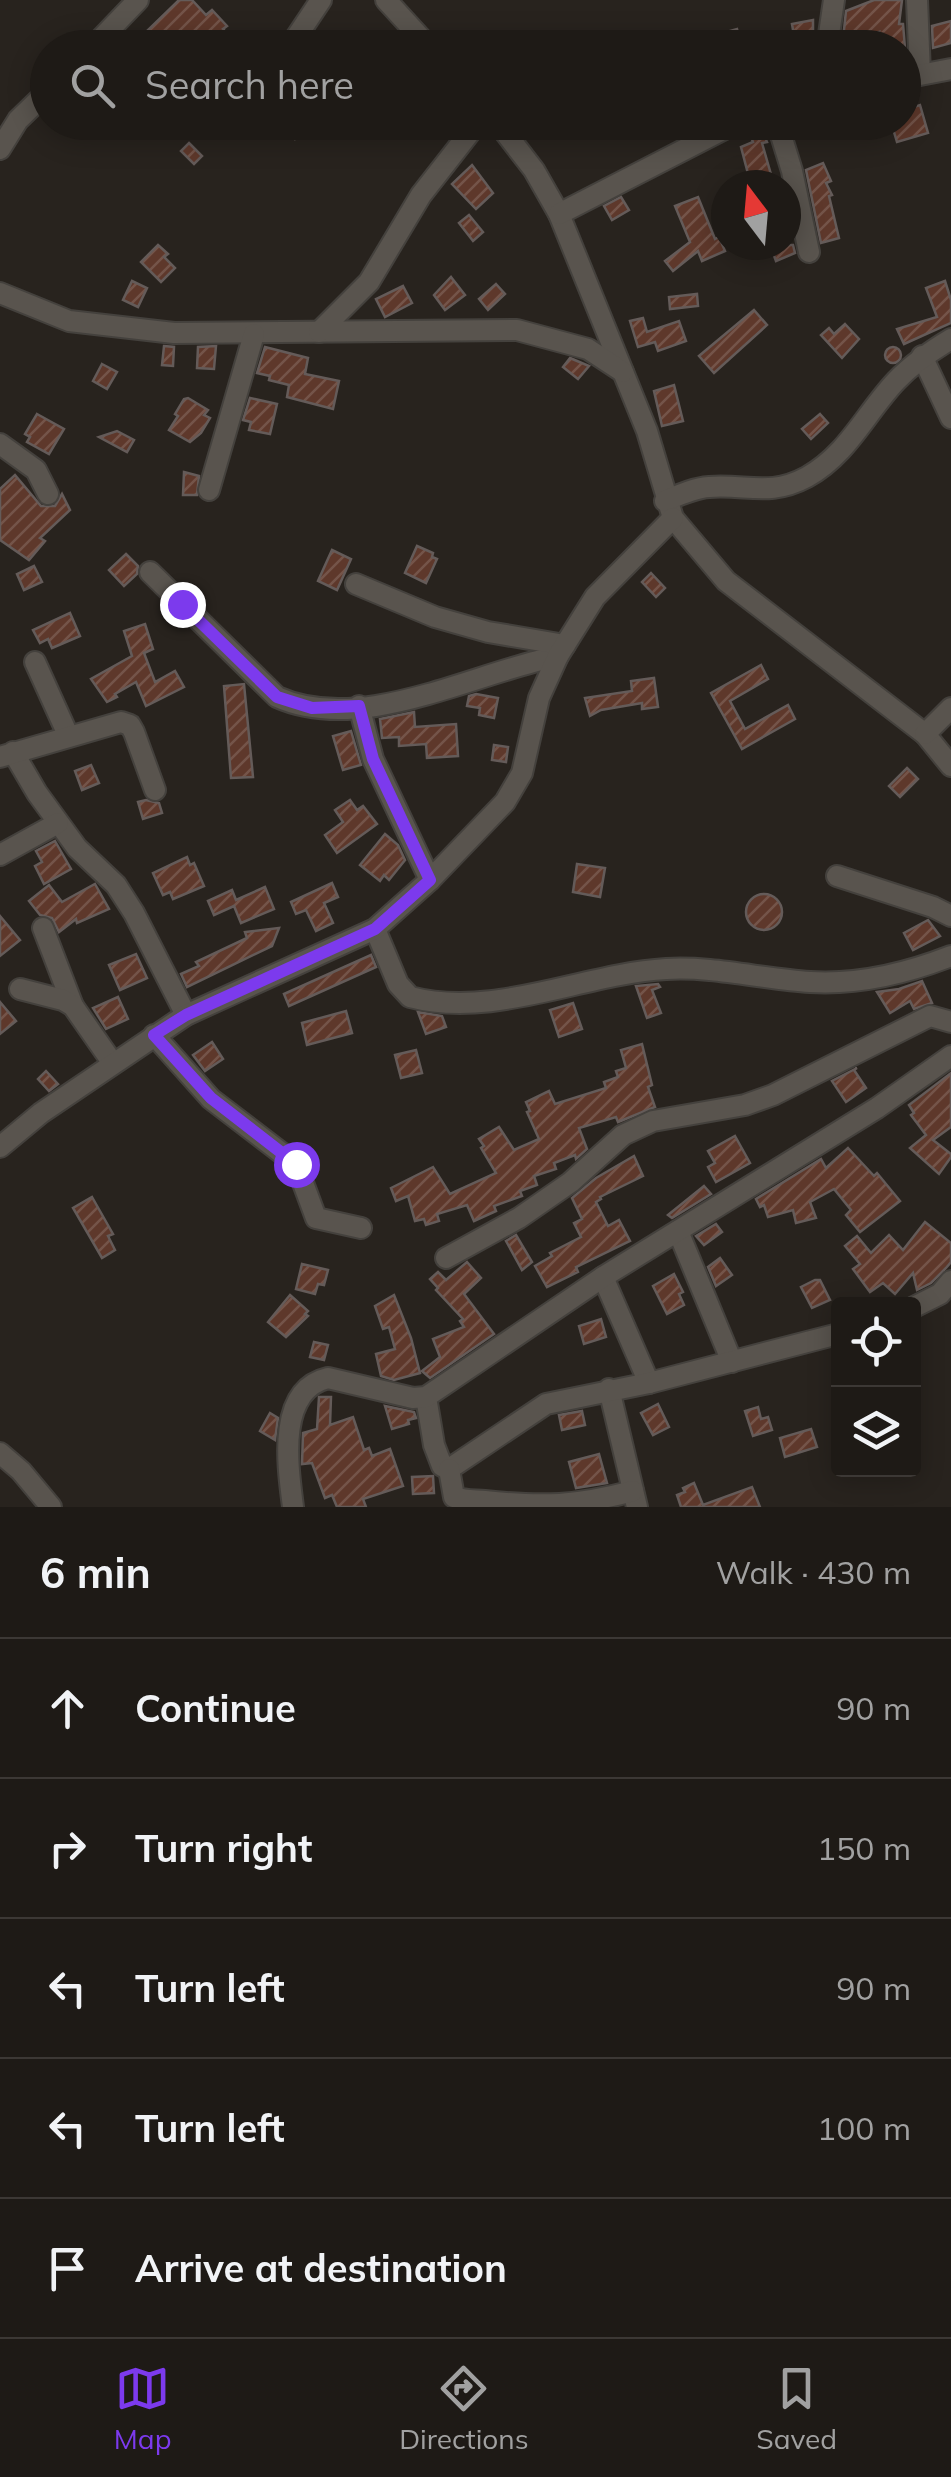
<!DOCTYPE html>
<html lang="en">
<head>
<meta charset="utf-8">
<style>
	body { margin:0; font-family:Mulish,sans-serif; background:#2b2723; color:#f1f3f6 }
	.controls { position:absolute; right:30px; bottom:30px; display:grid; overflow:hidden; border-radius:10px; box-shadow:0 5px 25px #0003 }
	.controls button { width:90px; height:90px; display:grid; place-items:center; padding:0; border:0; border-bottom:2px solid #3c3835; background:#1e1a16; color:#f1f3f6; font:50px sans-serif }
	.compass { position:absolute; left:711px; top:170px; width:90px; height:90px; border-radius:50%; background:#1e1a16; box-shadow:0 5px 25px #0003; rotate:344deg }
	.stop { position:absolute; width:30px; height:30px; margin:-22px; border:8px solid #7c3aed; border-radius:50%; background:#fff }
	.stop.end { background:#7c3aed; border-color:#fff; box-shadow:0 2px 10px #0008 }
	.list { margin:0; padding:0; list-style:none }
	h2 { display:flex; justify-content:space-between; align-items:center; height:130px; margin:0; padding:0 40px; font-size:42px }
	h2 small { font-size:32px; font-weight:400; color:#a1a1a1 }
	.list li { display:grid; grid-template-columns:65px 1fr auto; gap:30px; align-items:center; box-sizing:border-box; height:140px; padding:0 40px; border-top:2px solid #3c3835 }
	.list b { display:block; font-size:38px; white-space:nowrap }
	.list em { font-size:32px; font-style:normal; color:#a1a1a1 }
	.icon { flex:none; width:55px; height:55px; fill:none; stroke:currentColor; stroke-width:2; stroke-linecap:round; stroke-linejoin:round }
	.map { position:relative; flex:none; width:951px; height:1507px; overflow:hidden }
	.search { position:absolute; background:#1e1a16; box-shadow:0 5px 25px #0003; left:30px; right:30px; top:30px; height:110px; display:flex; align-items:center; gap:25px; box-sizing:border-box; padding:0 35px; border-radius:55px; color:#a1a1a1; font-size:38px }
	.sheet { height:830px; background:#1e1a16 }
	nav { display:flex; justify-content:space-around; align-items:center; box-sizing:border-box; height:140px; border-top:2px solid #3c3835; background:#1e1a16; font-size:28px; color:#a1a1a1 }
	nav a { display:grid; justify-items:center; gap:5px }
	nav .on { color:#7c3aed }
	.map>svg:first-child { display:block }
	.building { fill:url(#building-hatch); stroke:#645b59; stroke-width:2.5 }
	.lines { fill:none; stroke-linecap:round; stroke-linejoin:round }
	.minor-casing { stroke:#44413d; stroke-width:24 }
	.minor { stroke:#59544e; stroke-width:20 }
	.route { stroke:#7c3aed; stroke-width:12 }
</style>
</head>
<body>
<div class="map">
<svg width="951" height="1507" viewBox="0 0 951 1507">
	<defs>
		<pattern id="building-hatch" width="6" height="6" patternUnits="userSpaceOnUse" patternTransform="scale(2.5)"><rect width="6" height="6" fill="#5e382b"/><path d="M-1 1l2-2M0 6l6-6M5 7l2-2" fill="none" stroke="#745449"/></pattern>
	</defs>
	<rect width="100%" height="100%" fill="#28231e"/>
	<g class="building">
		<polygon points="179,0 192,0 206,15 212,10 227,26 223,29 241,48 164,48 148,30"/>
		<polygon points="874,0 902,0 899,24 903,24 906,60 904,48 875,48 879,32 850,43 848,38 843,39 846,11"/>
		<polygon points="813,20 813,48 796,48 792,24"/>
		<polygon points="951,21 951,43 933,48 932,26"/>
		<polygon points="737,29 740,40 723,45 719,34"/>
		<polygon points="920,105 928,133 897,142 891,122 904,122 904,110"/>
		<polygon points="282,122 316,122 295,139"/>
		<polygon points="762,130 767,142 762,143 772,178 765,180 766,183 751,185 741,147 753,142 750,134"/>
		<polygon points="189,143 202,156 194,164 181,151"/>
		<polygon points="823,163 831,181 826,183 832,195 829,196 839,238 821,243 806,170"/>
		<polygon points="472,165 493,193 476,209 452,184"/>
		<polygon points="621,197 629,210 612,220 604,206"/>
		<polygon points="698,197 715,239 719,237 725,251 702,261 698,251 673,271 665,261 690,242 675,206"/>
		<polygon points="469,215 483,232 473,241 459,223"/>
		<polygon points="158,245 168,254 164,257 175,268 161,282 141,262"/>
		<polygon points="770,245 793,245 795,253 776,261"/>
		<polygon points="451,277 465,295 445,310 434,295"/>
		<polygon points="132,281 147,288 138,307 123,300"/>
		<polygon points="945,281 951,300 951,323 904,344 897,329 937,317 926,288"/>
		<polygon points="496,284 505,294 488,310 479,299"/>
		<polygon points="403,286 412,303 385,317 376,299"/>
		<polygon points="697,294 698,306 670,309 669,297"/>
		<polygon points="754,310 767,325 714,373 699,356"/>
		<polygon points="643,318 647,332 679,321 686,341 658,351 655,342 638,347 630,321"/>
		<polygon points="845,324 859,339 842,358 821,335 829,328 834,334"/>
		<polygon points="164,346 174,347 173,366 162,365"/>
		<polygon points="216,346 214,369 197,368 198,347"/>
		<circle cx="893" cy="355" r="8"/>
		<polygon points="265,347 308,358 305,374 339,381 333,409 287,397 289,385 269,380 270,376 257,373"/>
		<polygon points="570,358 589,366 578,379 563,367"/>
		<polygon points="102,364 117,372 107,389 93,381"/>
		<polygon points="674,385 683,421 662,426 654,391"/>
		<polygon points="188,398 208,410 204,415 210,418 201,433 190,442 169,430 178,416 175,414 184,399"/>
		<polygon points="250,398 277,404 270,434 249,430 251,422 243,420"/>
		<polygon points="37,414 64,429 49,454 27,442 30,437 25,434"/>
		<polygon points="820,414 828,423 811,439 802,429"/>
		<polygon points="117,431 134,440 127,452 99,437"/>
		<polygon points="184,472 199,476 197,495 183,495"/>
		<polygon points="15,475 41,506 55,506 62,494 70,510 40,538 45,541 29,560 0,540 0,489"/>
		<polygon points="417,546 433,553 432,557 437,559 426,583 405,573"/>
		<polygon points="332,550 351,559 337,590 318,581"/>
		<polygon points="126,554 138,566 137,574 124,586 109,570"/>
		<polygon points="34,566 42,582 24,590 17,574"/>
		<polygon points="651,573 665,588 656,597 642,582"/>
		<polygon points="70,613 80,636 52,648 48,639 40,643 33,630"/>
		<polygon points="145,624 153,649 144,653 155,682 175,671 184,687 146,706 136,682 115,694 117,697 107,702 91,679 132,656 124,631"/>
		<polygon points="761,665 768,679 730,701 745,729 788,705 795,719 742,749 711,693"/>
		<polygon points="654,678 658,707 642,709 642,703 601,710 590,716 585,698 632,691 631,681"/>
		<polygon points="244,684 253,777 231,778 224,686"/>
		<polygon points="476,694 498,698 494,718 479,715 480,708 467,706 469,696"/>
		<polygon points="414,712 415,727 456,724 458,756 427,758 426,744 399,746 399,737 382,738 380,719"/>
		<polygon points="351,731 361,765 343,770 333,736"/>
		<polygon points="494,745 508,747 506,762 492,760"/>
		<polygon points="91,765 99,783 82,790 75,771"/>
		<polygon points="907,768 918,779 900,797 889,786"/>
		<polygon points="146,800 159,803 162,813 143,819 138,802"/>
		<polygon points="350,800 357,810 363,806 377,824 337,853 325,835 343,822 335,810"/>
		<polygon points="385,834 398,845 405,860 389,880 384,875 380,881 360,865"/>
		<polygon points="55,841 71,869 44,884 35,866 42,862 36,851"/>
		<polygon points="187,857 190,865 194,863 204,886 173,899 170,892 163,895 153,873"/>
		<polygon points="577,864 605,868 600,897 573,892"/>
		<polygon points="332,883 338,897 324,903 333,923 316,931 306,910 296,914 291,902"/>
		<polygon points="95,884 109,909 77,923 76,919 59,932 52,918 40,915 29,901 49,885 62,902"/>
		<polygon points="265,887 274,909 241,923 234,906 214,915 208,901 232,890 236,900"/>
		<circle cx="764" cy="912" r="18"/>
		<polygon points="0,916 20,940 0,956"/>
		<polygon points="928,920 940,936 913,950 904,933"/>
		<polygon points="279,928 272,946 187,987 181,974 199,966 196,962 247,938 245,932"/>
		<polygon points="136,954 147,978 120,990 109,965"/>
		<polygon points="371,955 376,967 289,1006 284,994"/>
		<polygon points="922,981 932,1003 914,1009 910,1001 890,1013 877,992 899,989"/>
		<polygon points="658,984 660,987 652,990 661,1013 647,1018 636,986"/>
		<polygon points="118,997 128,1019 106,1029 93,1008"/>
		<polygon points="0,1002 16,1021 0,1034"/>
		<polygon points="573,1003 582,1029 559,1037 550,1010"/>
		<polygon points="346,1011 352,1033 307,1045 302,1023"/>
		<polygon points="418,1012 442,1016 446,1027 426,1034"/>
		<polygon points="212,1042 223,1059 205,1071 193,1055"/>
		<polygon points="642,1044 652,1085 648,1087 655,1107 618,1122 616,1117 579,1128 587,1149 576,1159 575,1155 554,1163 556,1169 534,1176 537,1185 520,1191 522,1196 494,1206 496,1211 474,1221 467,1205 437,1214 439,1221 426,1225 424,1219 415,1221 408,1196 396,1201 391,1188 433,1167 450,1194 496,1173 481,1148 484,1146 479,1139 499,1127 514,1150 539,1139 527,1112 530,1111 526,1102 549,1091 555,1104 606,1088 604,1082 618,1077 616,1071 626,1068 621,1050"/>
		<polygon points="416,1050 422,1073 401,1078 395,1055"/>
		<polygon points="857,1068 854,1070 866,1088 846,1102 832,1081"/>
		<polygon points="46,1071 58,1084 49,1091 38,1079"/>
		<polygon points="951,1073 951,1127 933,1140 951,1154 951,1157 939,1174 910,1148 926,1135 911,1115 914,1113 909,1105"/>
		<polygon points="735,1136 750,1163 716,1182 708,1167 715,1163 708,1151"/>
		<polygon points="848,1148 874,1176 877,1173 900,1201 860,1232 846,1215 851,1210 834,1189 810,1202 816,1218 796,1223 793,1210 768,1217 764,1205 760,1207 756,1199 821,1159 826,1168"/>
		<polygon points="634,1156 643,1176 600,1197 601,1199 596,1202 608,1226 619,1220 630,1241 576,1267 578,1272 547,1287 535,1266 552,1256 550,1253 581,1237 574,1223 582,1219 572,1198 596,1178"/>
		<polygon points="704,1186 711,1194 672,1218 668,1215"/>
		<polygon points="92,1197 113,1234 108,1236 115,1250 102,1258 73,1208"/>
		<polygon points="925,1222 951,1243 951,1262 946,1268 931,1283 917,1290 913,1273 895,1294 883,1283 870,1292 853,1269 860,1264 845,1246 857,1236 871,1253 889,1235 903,1250"/>
		<polygon points="716,1224 722,1232 704,1245 696,1236"/>
		<polygon points="516,1235 532,1262 522,1270 506,1241"/>
		<polygon points="720,1258 732,1275 716,1286 708,1267"/>
		<polygon points="467,1262 481,1278 464,1294 494,1334 430,1378 422,1371 440,1357 433,1339 464,1327 460,1321 463,1319 436,1290 438,1288 430,1279 438,1272 446,1280"/>
		<polygon points="302,1264 328,1270 324,1285 318,1284 315,1294 296,1289"/>
		<polygon points="674,1274 683,1292 679,1294 684,1305 667,1314 653,1286"/>
		<polygon points="815,1280 820,1280 830,1300 812,1308 801,1287"/>
		<polygon points="290,1295 308,1311 305,1314 308,1316 286,1337 268,1322"/>
		<polygon points="394,1295 411,1338 420,1373 394,1380 381,1376 376,1354 395,1349 389,1327 383,1329 375,1306"/>
		<polygon points="601,1319 606,1337 584,1344 579,1326"/>
		<polygon points="314,1342 328,1345 324,1360 310,1357"/>
		<polygon points="319,1397 331,1397 330,1425 353,1417 364,1450 369,1448 372,1456 390,1449 403,1486 363,1499 366,1507 337,1507 332,1495 325,1498 312,1463 302,1464 303,1433 317,1429"/>
		<polygon points="658,1404 669,1427 653,1435 641,1413"/>
		<polygon points="385,1406 414,1412 416,1418 408,1420 409,1424 392,1429"/>
		<polygon points="758,1407 761,1419 768,1417 772,1430 753,1436 745,1411"/>
		<polygon points="582,1411 585,1425 562,1430 559,1415"/>
		<polygon points="270,1413 278,1418 275,1440 260,1431"/>
		<polygon points="811,1429 817,1447 785,1457 780,1438"/>
		<polygon points="599,1454 607,1483 576,1488 569,1462"/>
		<polygon points="433,1476 434,1493 413,1494 412,1477"/>
		<polygon points="694,1483 703,1505 752,1487 760,1507 681,1507 677,1495 685,1492 683,1488"/>
	</g>
	<g class="lines">
		<defs>
			<g id="minor">
				<polyline points="386,0 430,48"/>
				<polyline points="917,0 920,73"/>
				<polyline points="92,48 138,0"/>
				<polyline points="289,48 321,0"/>
				<polyline points="827,48 834,0"/>
				<polyline points="904,78 951,69"/>
				<polyline points="497,122 534,170 559,214 647,431 673,518 726,581 925,734 951,766"/>
				<polyline points="777,122 792,171 809,252"/>
				<polyline points="0,149 18,120 48,91"/>
				<polyline points="559,214 738,122"/>
				<polyline points="0,293 69,321 174,333 517,330 588,349 623,372"/>
				<polyline points="319,332 369,282 421,195 478,122"/>
				<polyline points="922,356 951,418"/>
				<polyline points="0,444 36,470 48,494"/>
				<polyline points="209,490 254,334"/>
				<path d="M665 501C679 495 694 488 709 487 747 484 770 497 807 477 848 454 865 414 896 381 912 364 931 351 951 339"/>
				<path d="M150 572 277 697C361 735 473 673 558 656"/>
				<polyline points="356,584 435,617 488,632 565,645"/>
				<polyline points="35,662 68,735"/>
				<polyline points="359,706 373,759 430,880"/>
				<polyline points="925,734 951,708"/>
				<polyline points="13,752 37,793 77,848 116,885 134,913 186,1015"/>
				<polyline points="0,757 121,722 130,725 134,732 155,790"/>
				<polyline points="0,855 58,823"/>
				<polyline points="837,876 933,907 951,916"/>
				<polyline points="43,928 73,1006"/>
				<path d="M375 929 398 984 410 997C494 1019 582 974 666 969 713 966 762 979 810 982 859 985 905 974 951 956"/>
				<polyline points="20,989 63,1000 73,1006 112,1062"/>
				<polyline points="154,1035 211,1099 296,1164 316,1218 361,1228"/>
				<polyline points="0,1147 41,1113 186,1015 375,929 430,880 505,802 522,773 539,698 558,656 595,597 673,518"/>
				<polyline points="678,1231 732,1362"/>
				<polyline points="446,1258 519,1218 571,1182 623,1135 653,1121 745,1105 773,1095 930,1016 951,1022"/>
				<polyline points="603,1277 649,1383"/>
				<polyline points="914,1307 940,1294 951,1281"/>
				<polyline points="609,1389 637,1507"/>
				<polyline points="426,1397 434,1445 442,1466 449,1469 546,1404 649,1383 838,1334"/>
				<polyline points="0,1453 21,1471 51,1507"/>
				<path d="M449 1469 454 1497C465 1501 474 1500 485 1501 543 1507 576 1506 633 1491"/>
				<path d="M293 1507C288 1467 276 1390 328 1378L413 1398 426 1397 603 1277 877 1108 951 1056"/>
			</g>
		</defs>
		<use href="#minor" class="minor-casing"/>
		<use href="#minor" class="minor"/>
	</g>
	<g class="lines">
		<polyline class="route" points="182,604 277,697 312,708 359,706 373,759 430,880 375,929 186,1015 154,1035 211,1098 296,1164"/>
	</g>
</svg>
<div class="controls">
<button><svg class="icon" aria-label="locate" viewBox="0 0 24 24"><circle cx="12" cy="12" r="6"/><path d="M12 2v4M12 18v4M2 12h4M18 12h4"/></svg></button>
<button><svg class="icon" aria-label="layers" viewBox="0 0 24 24"><path d="M12 4l9 5-9 5-9-5zM3 14l9 5 9-5"/></svg></button>
</div>
<svg class="compass" viewBox="-18 -18 36 36"><path d="M0-13l5 13h-10z" fill="#e53935"/><path d="M0 13l5-13h-10z" fill="#a1a1a1"/></svg>
<div class="stop" style="left:296px;top:1164px"></div>
<div class="stop end" style="left:182px;top:604px"></div>
<div class="search"><svg class="icon" aria-label="search" viewBox="0 0 24 24"><circle cx="10" cy="10" r="6"/><path d="M15 15l6 6"/></svg>Search here</div>
</div>
<section class="sheet">
<h2>6 min<small>Walk · 430 m</small></h2>
<ul class="list">
<li><svg class="icon" aria-label="ahead" viewBox="0 0 24 24"><path d="M12 20V5M6 11l6-6 6 6"/></svg><div><b>Continue</b></div><em>90 m</em></li>
<li><svg class="icon" aria-label="right" viewBox="0 0 24 24"><path d="M7 20v-9h11M14 6l5 5-5 5"/></svg><div><b>Turn right</b></div><em>150 m</em></li>
<li><svg class="icon" aria-label="left" viewBox="0 0 24 24"><path d="M17 20v-9H6M10 6l-5 5 5 5"/></svg><div><b>Turn left</b></div><em>90 m</em></li>
<li><svg class="icon" aria-label="left" viewBox="0 0 24 24"><path d="M17 20v-9H6M10 6l-5 5 5 5"/></svg><div><b>Turn left</b></div><em>100 m</em></li>
<li><svg class="icon" aria-label="arrive" viewBox="0 0 24 24"><path d="M6 21V4h12l-3 4 3 4H6"/></svg><div><b>Arrive at destination</b></div></li>
</ul>
</section>
<nav>
<a class="on"><svg class="icon" aria-label="map" viewBox="0 0 24 24"><path d="M3 6l6-2 6 2 6-2v14l-6 2-6-2-6 2zM9 4v14M15 6v14"/></svg>Map</a>
<a><svg class="icon" aria-label="directions" viewBox="0 0 24 24"><path d="M12 3l9 9-9 9-9-9zM9 14v-3h6M13 9l2 2-2 2"/></svg>Directions</a>
<a><svg class="icon" aria-label="saved" viewBox="0 0 24 24"><path d="M7 4h10v16l-5-4-5 4z"/></svg>Saved</a>
</nav>
</body>
</html>
